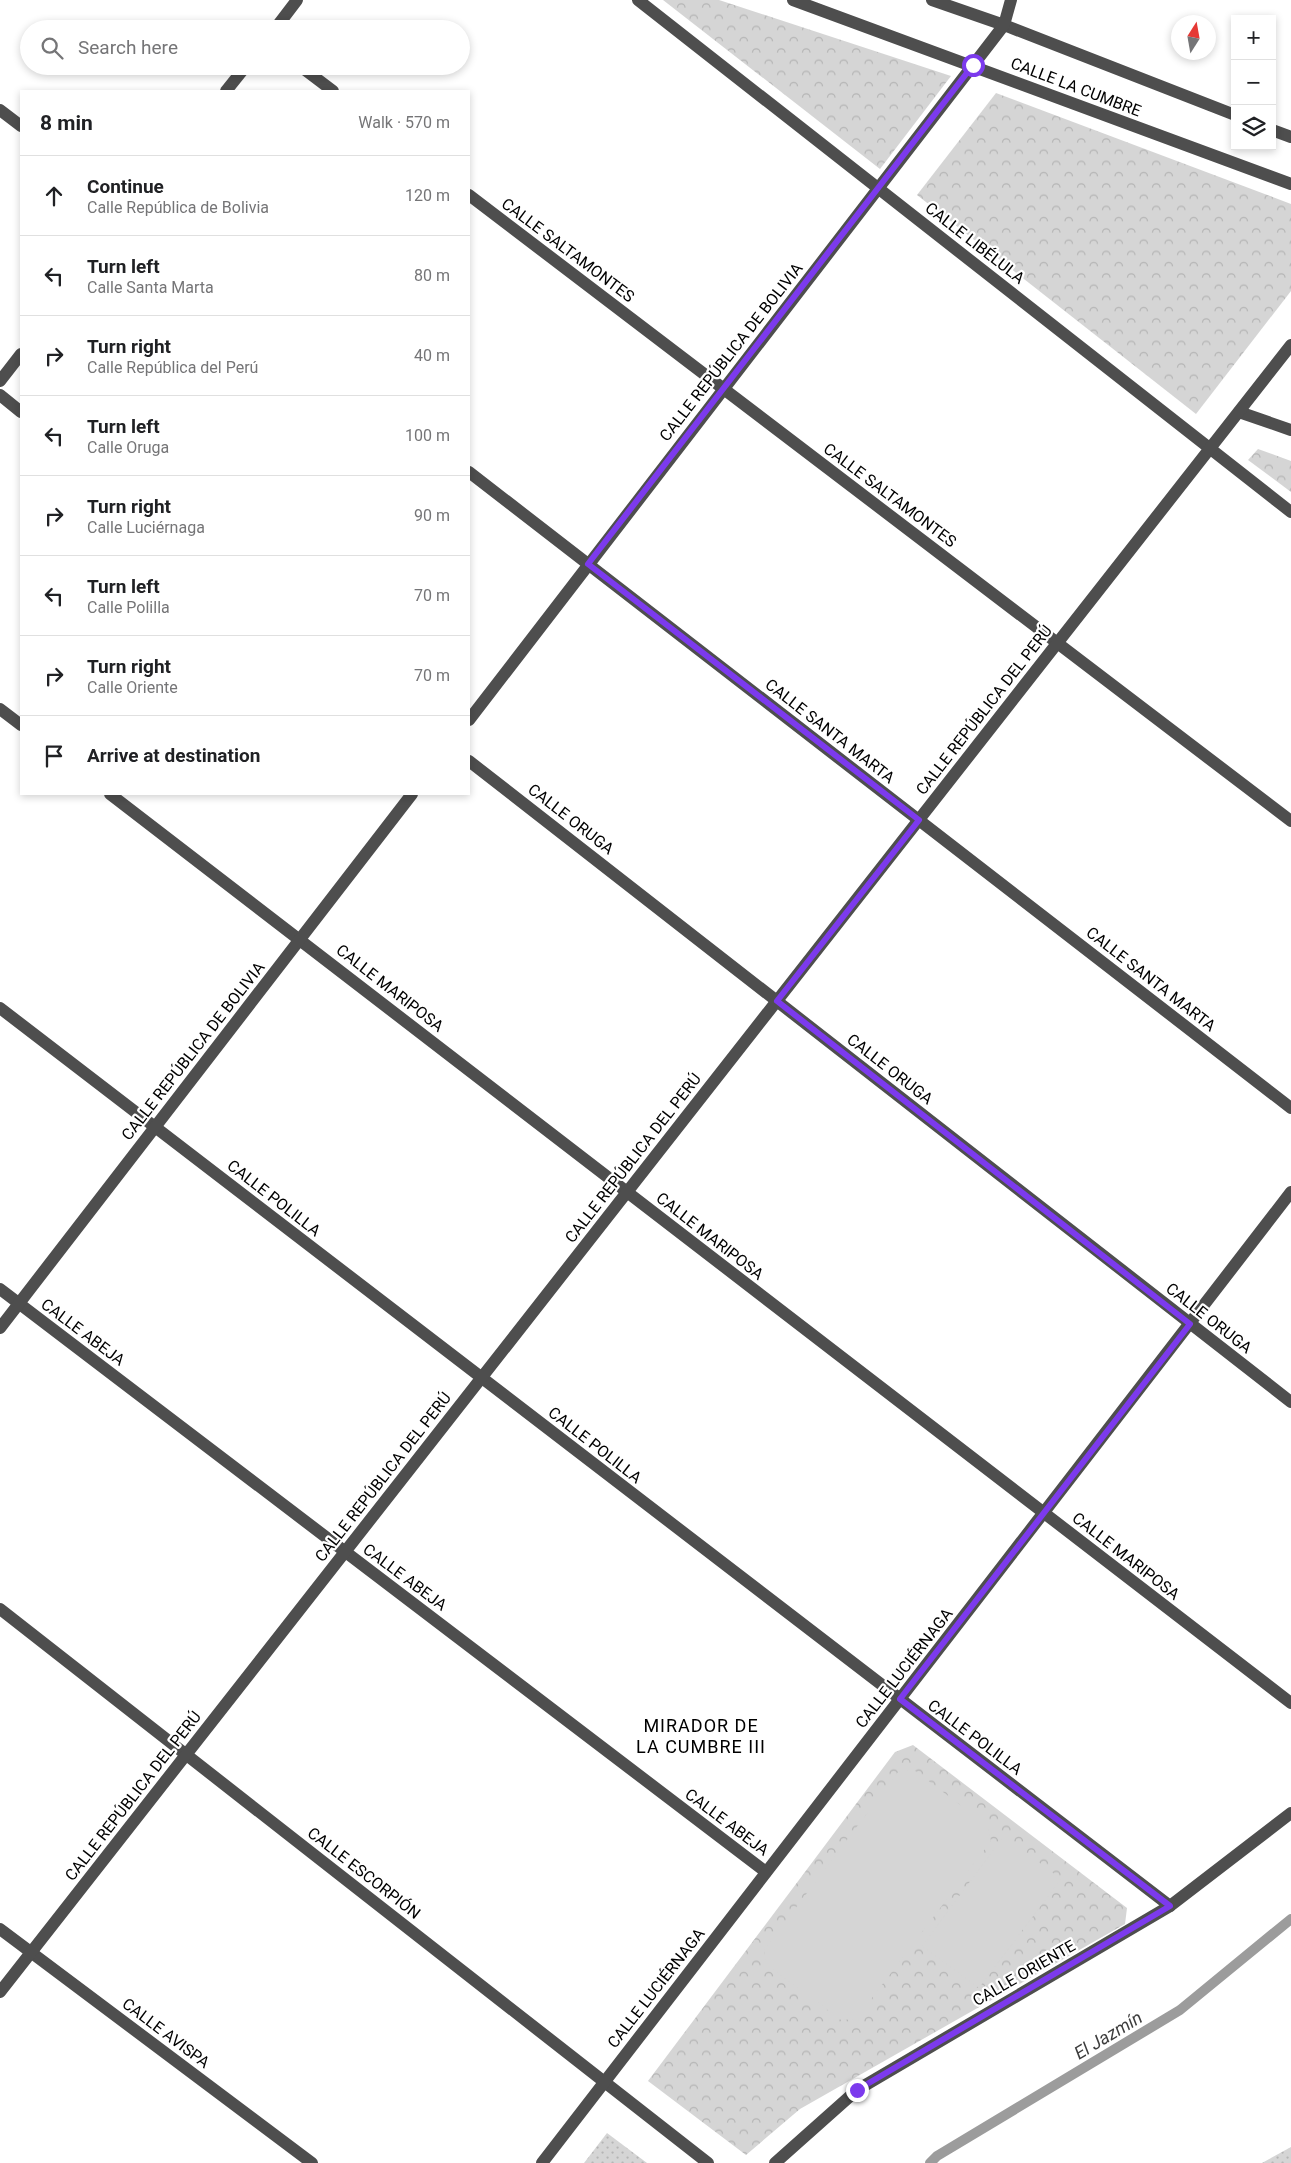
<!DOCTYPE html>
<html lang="en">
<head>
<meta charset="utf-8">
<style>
	body { margin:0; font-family:Roboto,sans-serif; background:#f6f6f6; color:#202124 }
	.controls { position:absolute; right:15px; top:15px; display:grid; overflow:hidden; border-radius:0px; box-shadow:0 2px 8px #0003 }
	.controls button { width:45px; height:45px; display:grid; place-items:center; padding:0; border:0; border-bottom:1px solid #e0e0e0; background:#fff; color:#202124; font:25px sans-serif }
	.compass { position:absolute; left:1171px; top:15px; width:45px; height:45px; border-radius:50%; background:#fff; box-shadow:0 2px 8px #0003; rotate:11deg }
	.stop { position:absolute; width:15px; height:15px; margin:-11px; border:4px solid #7c3aed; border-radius:50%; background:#fff }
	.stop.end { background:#7c3aed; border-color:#fff; box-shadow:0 1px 5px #0008 }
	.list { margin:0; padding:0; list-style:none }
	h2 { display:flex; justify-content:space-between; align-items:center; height:65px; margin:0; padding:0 20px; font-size:21px }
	h2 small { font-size:16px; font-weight:400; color:#757577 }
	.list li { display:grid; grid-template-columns:32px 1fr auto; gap:15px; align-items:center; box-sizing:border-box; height:80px; padding:0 20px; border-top:1px solid #e0e0e0 }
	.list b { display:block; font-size:19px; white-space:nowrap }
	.list p { margin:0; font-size:16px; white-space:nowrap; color:#757577 }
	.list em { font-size:16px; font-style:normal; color:#757577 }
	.icon { flex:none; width:28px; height:28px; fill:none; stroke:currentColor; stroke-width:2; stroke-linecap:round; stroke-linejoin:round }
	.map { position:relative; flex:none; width:1291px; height:2163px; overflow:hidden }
	.search { position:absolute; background:#fff; box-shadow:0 2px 8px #0003; left:20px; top:20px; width:450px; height:55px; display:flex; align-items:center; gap:12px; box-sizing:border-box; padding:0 18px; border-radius:28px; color:#757577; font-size:19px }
	.panel { position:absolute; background:#fff; box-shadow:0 2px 8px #0003; left:20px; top:90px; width:450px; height:705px; border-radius:0px }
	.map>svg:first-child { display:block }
	.grass { fill:url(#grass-dots) }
	.park { fill:url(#park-crowns) }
	.pitch { fill:#d5d5d5 }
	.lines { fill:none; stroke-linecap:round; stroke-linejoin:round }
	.stream { stroke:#9c9c9c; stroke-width:10 }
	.minor { stroke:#4e4e4e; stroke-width:12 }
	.route { stroke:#7c3aed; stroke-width:6 }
	.labels { text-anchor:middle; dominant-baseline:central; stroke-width:4.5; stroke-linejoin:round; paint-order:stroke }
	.street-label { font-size:16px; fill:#000; stroke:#fff }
	.neighbourhood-label { font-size:18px; letter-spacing:1px; fill:#000; stroke:#fff }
	.water-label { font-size:18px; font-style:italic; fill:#3d3d3d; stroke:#fff }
</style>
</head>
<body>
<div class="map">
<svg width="1291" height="2163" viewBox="0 0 1291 2163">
	<defs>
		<pattern id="grass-dots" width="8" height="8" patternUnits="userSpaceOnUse" patternTransform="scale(1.25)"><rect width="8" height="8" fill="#d5d5d5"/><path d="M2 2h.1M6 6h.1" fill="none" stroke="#b5b5b5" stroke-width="1.8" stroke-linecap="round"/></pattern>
		<pattern id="park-crowns" width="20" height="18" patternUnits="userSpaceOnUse" patternTransform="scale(1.25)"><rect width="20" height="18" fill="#d5d5d5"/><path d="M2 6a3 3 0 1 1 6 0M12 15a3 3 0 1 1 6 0" fill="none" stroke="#b5b5b5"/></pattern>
	</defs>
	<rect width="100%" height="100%" fill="#fff"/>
	<g class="grass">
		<polygon points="607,2133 647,2163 584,2163"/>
		<polygon points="1291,2147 1291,2163 1262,2163"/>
	</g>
	<g class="park">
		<polygon points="663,0 719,0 951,76 880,169"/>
		<polygon points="996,93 1291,204 1291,291 1196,414 917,195"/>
		<polygon points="1258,449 1291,461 1291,492 1248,460"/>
		<polygon points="913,1745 1127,1908 1125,1924 800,2109 746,2155 648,2081 895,1752"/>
	</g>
	<g class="pitch">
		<polygon points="914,1770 988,1826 991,1841 856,2019 841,2020 766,1964 764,1950 898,1772"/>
		<polygon points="1004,1836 1061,1879 979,1988 922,1946"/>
	</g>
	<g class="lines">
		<polyline class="stream" points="930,2163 937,2156 1180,2010 1291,1919"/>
		<g class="minor">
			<polyline points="638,0 1291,512"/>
			<polyline points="793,0 1291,184"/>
			<polyline points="932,0 1004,25 1235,115"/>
			<polyline points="275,29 297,0"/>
			<polyline points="300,66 333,91"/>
			<polyline points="226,91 246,66"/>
			<polyline points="0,110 21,126"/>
			<polyline points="1272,130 1291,137"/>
			<polyline points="469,195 1291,821"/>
			<polyline points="0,381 21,354"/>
			<polyline points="0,395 21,412"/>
			<polyline points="1239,412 1291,430"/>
			<polyline points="469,472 1291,1108"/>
			<polyline points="0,709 21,725"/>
			<polyline points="469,720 1004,25 1011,0"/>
			<polyline points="469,761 1291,1402"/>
			<polyline points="110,794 1291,1703"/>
			<polyline points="0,1008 1170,1906"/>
			<polyline points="0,1289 766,1872"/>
			<polyline points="0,1328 412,794"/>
			<polyline points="0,1609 708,2163"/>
			<polyline points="0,1929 312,2163"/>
			<polyline points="0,1992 1291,345"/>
			<polyline points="542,2163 1291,1192"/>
			<polyline points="775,2163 857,2090 1170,1906 1291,1813"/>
		</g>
	</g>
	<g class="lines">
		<polyline class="route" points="857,2090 1170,1906 900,1699 1190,1324 777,1001 919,820 588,564 973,65"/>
	</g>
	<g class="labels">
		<g class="street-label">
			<text transform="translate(1076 87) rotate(21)">CALLE LA CUMBRE</text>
			<text transform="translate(975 243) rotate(38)">CALLE LIBÉLULA</text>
			<text transform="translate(568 250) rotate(37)">CALLE SALTAMONTES</text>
			<text transform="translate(731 352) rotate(-52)">CALLE REPÚBLICA DE BOLIVIA</text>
			<text transform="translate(890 495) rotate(37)">CALLE SALTAMONTES</text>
			<text transform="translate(984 710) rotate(-52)">CALLE REPÚBLICA DEL PERÚ</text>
			<text transform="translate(830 731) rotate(38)">CALLE SANTA MARTA</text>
			<text transform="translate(571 819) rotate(38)">CALLE ORUGA</text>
			<text transform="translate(1151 979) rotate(38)">CALLE SANTA MARTA</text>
			<text transform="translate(390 988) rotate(38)">CALLE MARIPOSA</text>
			<text transform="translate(193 1051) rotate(-52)">CALLE REPÚBLICA DE BOLIVIA</text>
			<text transform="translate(890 1069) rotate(38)">CALLE ORUGA</text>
			<text transform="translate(633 1158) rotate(-52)">CALLE REPÚBLICA DEL PERÚ</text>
			<text transform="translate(274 1198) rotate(38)">CALLE POLILLA</text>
			<text transform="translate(710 1236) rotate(38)">CALLE MARIPOSA</text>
			<text transform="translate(1209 1318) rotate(38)">CALLE ORUGA</text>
			<text transform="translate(83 1332) rotate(37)">CALLE ABEJA</text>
			<text transform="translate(595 1445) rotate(38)">CALLE POLILLA</text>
			<text transform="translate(383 1477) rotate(-52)">CALLE REPÚBLICA DEL PERÚ</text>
			<text transform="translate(1126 1556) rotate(38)">CALLE MARIPOSA</text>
			<text transform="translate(405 1577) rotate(37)">CALLE ABEJA</text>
			<text transform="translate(904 1668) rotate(-52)">CALLE LUCIÉRNAGA</text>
			<text transform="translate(975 1737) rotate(37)">CALLE POLILLA</text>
			<text transform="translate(133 1796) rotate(-52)">CALLE REPÚBLICA DEL PERÚ</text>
			<text transform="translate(727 1822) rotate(37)">CALLE ABEJA</text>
			<text transform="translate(364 1873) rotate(38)">CALLE ESCORPIÓN</text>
			<text transform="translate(1024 1973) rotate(-30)">CALLE ORIENTE</text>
			<text transform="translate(656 1988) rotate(-52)">CALLE LUCIÉRNAGA</text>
			<text transform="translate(166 2033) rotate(37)">CALLE AVISPA</text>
		</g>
		<g class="neighbourhood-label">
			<text x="701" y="1725">MIRADOR DE<tspan x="701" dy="21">LA CUMBRE III</tspan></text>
		</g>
		<g class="water-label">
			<text transform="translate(1108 2035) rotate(-31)">El Jazmín</text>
		</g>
	</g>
</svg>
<div class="controls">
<button>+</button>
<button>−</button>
<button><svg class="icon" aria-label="layers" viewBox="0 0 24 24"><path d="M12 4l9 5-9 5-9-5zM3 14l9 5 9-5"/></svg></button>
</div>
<svg class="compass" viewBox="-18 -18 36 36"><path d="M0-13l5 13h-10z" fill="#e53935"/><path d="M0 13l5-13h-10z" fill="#757577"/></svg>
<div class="stop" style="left:973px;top:65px"></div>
<div class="stop end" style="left:857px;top:2090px"></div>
<div class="search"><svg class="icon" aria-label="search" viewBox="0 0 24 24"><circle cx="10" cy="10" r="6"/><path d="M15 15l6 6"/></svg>Search here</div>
<section class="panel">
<h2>8 min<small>Walk · 570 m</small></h2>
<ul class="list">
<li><svg class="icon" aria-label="ahead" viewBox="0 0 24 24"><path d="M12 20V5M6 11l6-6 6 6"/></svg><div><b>Continue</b><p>Calle República de Bolivia</p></div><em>120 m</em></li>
<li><svg class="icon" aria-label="left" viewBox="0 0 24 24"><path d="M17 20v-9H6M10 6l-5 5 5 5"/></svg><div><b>Turn left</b><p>Calle Santa Marta</p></div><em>80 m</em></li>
<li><svg class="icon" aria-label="right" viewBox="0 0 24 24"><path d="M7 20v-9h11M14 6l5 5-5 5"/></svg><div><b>Turn right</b><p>Calle República del Perú</p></div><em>40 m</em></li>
<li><svg class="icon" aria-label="left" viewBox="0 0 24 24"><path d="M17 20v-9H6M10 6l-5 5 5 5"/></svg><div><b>Turn left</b><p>Calle Oruga</p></div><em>100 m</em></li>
<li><svg class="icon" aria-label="right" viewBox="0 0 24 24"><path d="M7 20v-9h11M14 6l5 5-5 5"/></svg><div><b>Turn right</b><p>Calle Luciérnaga</p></div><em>90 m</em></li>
<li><svg class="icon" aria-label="left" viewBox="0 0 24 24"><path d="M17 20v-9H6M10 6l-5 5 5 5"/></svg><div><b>Turn left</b><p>Calle Polilla</p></div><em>70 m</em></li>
<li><svg class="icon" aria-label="right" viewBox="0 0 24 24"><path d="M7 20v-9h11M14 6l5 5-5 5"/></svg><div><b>Turn right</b><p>Calle Oriente</p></div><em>70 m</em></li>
<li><svg class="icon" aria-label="arrive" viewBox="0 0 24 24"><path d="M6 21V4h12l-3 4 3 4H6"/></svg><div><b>Arrive at destination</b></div></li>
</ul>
</section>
</div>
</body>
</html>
